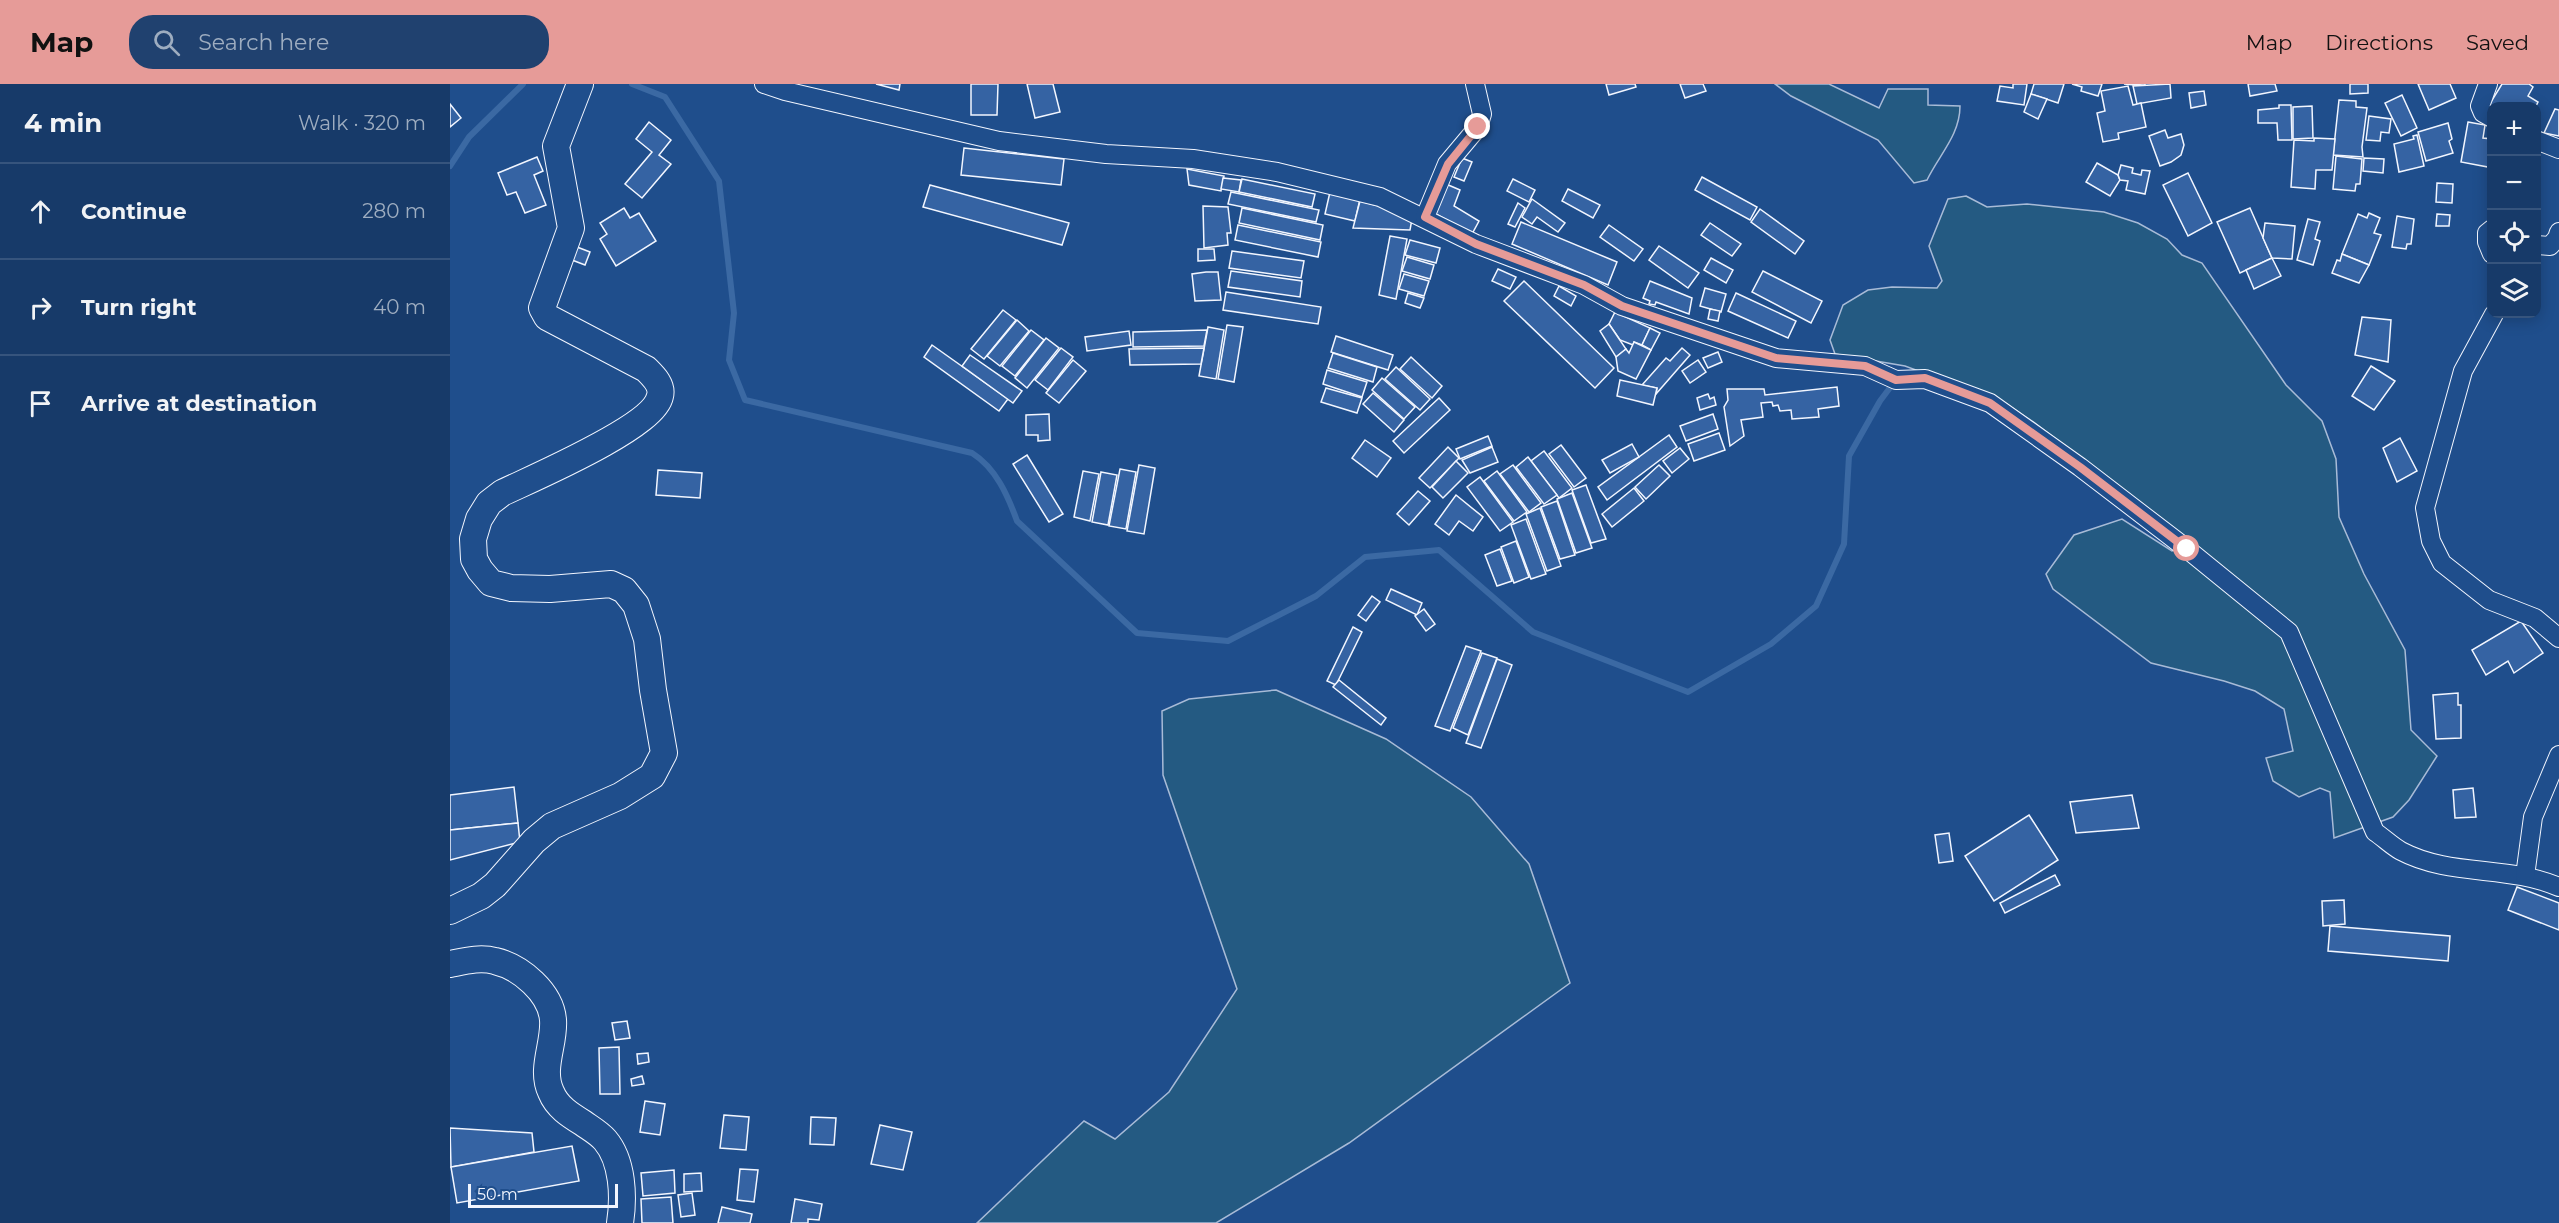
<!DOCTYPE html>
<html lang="en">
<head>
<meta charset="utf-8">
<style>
	body { margin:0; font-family:Montserrat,sans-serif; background:#20416f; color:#f1f3f6 }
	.controls { position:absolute; right:18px; top:18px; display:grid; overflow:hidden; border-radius:12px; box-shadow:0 3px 15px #0003 }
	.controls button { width:54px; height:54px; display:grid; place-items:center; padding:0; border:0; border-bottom:2px solid #36547d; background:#173a69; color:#f1f3f6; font:30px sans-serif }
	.scale { position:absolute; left:18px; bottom:15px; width:150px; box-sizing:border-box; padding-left:6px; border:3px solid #f2f6ff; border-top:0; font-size:16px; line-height:21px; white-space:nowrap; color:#f2f6ff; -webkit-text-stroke:4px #1f4e8c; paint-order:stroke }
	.stop { position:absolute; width:18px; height:18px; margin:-14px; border:4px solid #e69b98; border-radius:50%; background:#fff }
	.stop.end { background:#e69b98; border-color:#fff; box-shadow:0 2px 6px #0008 }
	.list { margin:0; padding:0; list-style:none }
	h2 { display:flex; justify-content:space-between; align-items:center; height:78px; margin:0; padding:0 24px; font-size:26px }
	h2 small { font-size:20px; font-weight:400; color:#9eadc0 }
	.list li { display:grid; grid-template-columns:39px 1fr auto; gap:18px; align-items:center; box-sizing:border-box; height:96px; padding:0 24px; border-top:2px solid #36547d }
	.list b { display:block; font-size:22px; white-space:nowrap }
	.list em { font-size:20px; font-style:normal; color:#9eadc0 }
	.icon { flex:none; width:33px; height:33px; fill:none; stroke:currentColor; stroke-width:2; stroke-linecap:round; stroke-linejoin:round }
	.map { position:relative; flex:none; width:2109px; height:1139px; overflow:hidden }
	header { display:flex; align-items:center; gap:36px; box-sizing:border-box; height:84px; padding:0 30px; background:#e69b98; color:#111 }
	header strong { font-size:28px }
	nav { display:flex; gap:33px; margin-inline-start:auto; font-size:21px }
	.search { width:420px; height:54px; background:#20416f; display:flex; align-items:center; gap:15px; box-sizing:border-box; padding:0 21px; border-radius:24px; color:#9eadc0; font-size:22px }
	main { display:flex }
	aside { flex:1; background:#173a69 }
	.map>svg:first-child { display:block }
	.green { fill:#245a82; stroke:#a8bbd7; stroke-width:1.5 }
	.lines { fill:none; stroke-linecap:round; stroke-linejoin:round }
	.stream { stroke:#3b69a3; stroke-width:6 }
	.building { fill:#3563a3; stroke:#f2f6ff; stroke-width:1.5 }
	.street-casing { stroke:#f2f6ff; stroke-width:20 }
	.secondary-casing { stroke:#f2f6ff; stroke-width:28 }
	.street { stroke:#1f4e8c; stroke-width:18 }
	.secondary { stroke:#1f4e8c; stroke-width:26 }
	.route { stroke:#e69b98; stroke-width:8 }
</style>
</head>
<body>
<header>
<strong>Map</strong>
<div class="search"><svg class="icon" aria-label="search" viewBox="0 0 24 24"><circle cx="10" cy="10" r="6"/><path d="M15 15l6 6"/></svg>Search here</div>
<nav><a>Map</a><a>Directions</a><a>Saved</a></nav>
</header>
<main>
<aside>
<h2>4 min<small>Walk · 320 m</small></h2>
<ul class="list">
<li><svg class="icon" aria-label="ahead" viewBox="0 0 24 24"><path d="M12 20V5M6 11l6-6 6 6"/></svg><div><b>Continue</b></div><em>280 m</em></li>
<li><svg class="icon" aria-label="right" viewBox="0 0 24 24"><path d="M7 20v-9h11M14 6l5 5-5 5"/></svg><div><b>Turn right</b></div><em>40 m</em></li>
<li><svg class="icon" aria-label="arrive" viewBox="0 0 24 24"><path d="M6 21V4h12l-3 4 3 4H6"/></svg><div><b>Arrive at destination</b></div></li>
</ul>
</aside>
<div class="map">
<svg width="2109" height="1139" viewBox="0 0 2109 1139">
	<rect width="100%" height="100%" fill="#1f4e8c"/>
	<g class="green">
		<path d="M1325 0H1379L1429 24 1438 5H1478V21L1510 22C1510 51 1489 71 1477 96L1464 99 1428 56 1341 12Z"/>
		<polygon points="1516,112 1537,123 1577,120 1654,128 1688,139 1717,155 1732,171 1752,179 1836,301 1872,337 1886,375 1889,433 1914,490 1955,566 1961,646 1987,672 1959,716 1943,733 1884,754 1880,708 1870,704 1849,713 1823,697 1816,674 1843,667 1834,625 1805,607 1774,597 1701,579 1603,505 1596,490 1624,451 1672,435 1722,467 1734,452 1585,339 1555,319 1455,282 1385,270 1380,256 1393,221 1418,206 1442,203 1487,204 1492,197 1479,162 1498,115"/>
		<polygon points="826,606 936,655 1021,713 1079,780 1120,899 899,1059 766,1139 527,1139 634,1037 665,1055 719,1008 787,905 713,691 712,627 739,615"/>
	</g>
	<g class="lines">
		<g class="stream">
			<path d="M182 0 215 13 269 97 284 229 279 276 295 316 522 369C546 384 558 412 567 437L687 549 778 557 866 512 915 473 989 466 1083 548 1238 608 1321 560 1366 522 1394 460 1399 372 1430 317 1445 297"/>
			<polyline points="0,82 19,53 73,0"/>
		</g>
	</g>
	<g class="building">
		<polygon points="426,0 450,0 449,6"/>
		<polygon points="521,0 548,0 547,31 521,31"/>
		<polygon points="577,0 603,0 610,28 585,34"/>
		<polygon points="1156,0 1185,0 1186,3 1159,11"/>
		<polygon points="1230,0 1253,0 1256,7 1235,14"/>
		<polygon points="1563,0 1577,0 1574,21 1547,17 1550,2 1563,4"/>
		<polygon points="1584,0 1614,0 1608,19 1581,10"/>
		<polygon points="1622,0 1652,0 1648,12 1631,7 1632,3"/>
		<polygon points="1674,0 1695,0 1695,2"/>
		<polygon points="1720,0 1721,14 1687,20 1683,2"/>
		<polygon points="1798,0 1825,0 1827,7 1800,12"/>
		<polygon points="1900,0 1918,0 1918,9 1900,10"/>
		<polygon points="1968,0 2000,0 2006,14 1979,26"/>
		<polygon points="2052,0 2079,0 2083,3 2078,12 2088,18 2086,22 2042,23 2039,21"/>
		<polygon points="1678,2 1683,21 1691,19 1696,43 1668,49 1669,55 1653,58 1647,29 1655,27 1651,7"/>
		<polygon points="1754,7 1756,21 1741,24 1739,9"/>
		<polygon points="1581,10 1597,15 1588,35 1574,28"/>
		<polygon points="1952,11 1967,44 1951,52 1935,19"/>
		<polygon points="1889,16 1906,17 1906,23 1917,24 1912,63 1913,73 1883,71"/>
		<polygon points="0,20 11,34 0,43"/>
		<polygon points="1829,21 1841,21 1842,56 1828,56 1827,39 1808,39 1808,26 1829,24"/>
		<polygon points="1862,22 1863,54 1843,55 1843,23"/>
		<polygon points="2105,25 2109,26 2109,52 2094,49"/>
		<polygon points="1919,32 1941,35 1939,49 1931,48 1930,57 1916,56"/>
		<polygon points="199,38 221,56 209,71 221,80 192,114 175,100 202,68 186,55"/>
		<polygon points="2018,38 2035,41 2033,54 2042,55 2038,83 2011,78"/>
		<polygon points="1998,39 2002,55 1999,57 2003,69 1976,77 1968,48"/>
		<polygon points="1715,46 1718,54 1731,50 1734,61 1731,71 1721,78 1710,82 1699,52"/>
		<polygon points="1967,51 1974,82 1949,88 1944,60 1964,55 1963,52"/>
		<polygon points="1864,54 1885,55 1882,86 1866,86 1865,105 1841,103 1844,56 1864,57"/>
		<polygon points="514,64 614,75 611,101 511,91"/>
		<polygon points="1886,72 1912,75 1910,100 1906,100 1905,107 1883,105"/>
		<polygon points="87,73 93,87 84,91 96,121 75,129 66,108 57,111 48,89"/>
		<polygon points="1012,74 1022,78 1014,97 1004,93"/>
		<polygon points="1914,74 1934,75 1933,89 1913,87"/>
		<polygon points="1647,79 1668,91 1670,96 1660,112 1636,98"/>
		<polygon points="1671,81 1683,84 1682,89 1691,91 1692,86 1700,87 1695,110 1676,106 1678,97 1670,96 1668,91"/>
		<polygon points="737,85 774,92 771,107 739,101"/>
		<polygon points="1738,89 1762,139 1738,152 1713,101"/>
		<polygon points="1252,93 1307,123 1300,136 1245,106"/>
		<polygon points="773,94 791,96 789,108 771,105"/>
		<polygon points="792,95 865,110 862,123 789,108"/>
		<polygon points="1063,95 1085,106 1079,118 1057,107"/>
		<polygon points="1987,99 2003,100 2002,119 1986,118"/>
		<polygon points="996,100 1010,106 1004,122 1029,137 1022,150 984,129"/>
		<polygon points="480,101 619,139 612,161 473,123"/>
		<polygon points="1118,105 1150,121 1143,134 1112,117"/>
		<polygon points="781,108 869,126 866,138 778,120"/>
		<polygon points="880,108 910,115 905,137 875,130"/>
		<polygon points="1082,115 1115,139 1108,148 1087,133 1082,140 1072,133"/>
		<polygon points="910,117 951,128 962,135 960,146 903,144"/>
		<polygon points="1068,119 1075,124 1065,143 1058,140"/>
		<polygon points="753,122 778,123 781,149 777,149 778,161 754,164"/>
		<polygon points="174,124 180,134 189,129 206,157 166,182 150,155 157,150 150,139"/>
		<polygon points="792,124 873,141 870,156 789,139"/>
		<polygon points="1800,124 1822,174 1790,189 1767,138"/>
		<polygon points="1310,125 1354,157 1345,170 1301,138"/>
		<polygon points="1919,129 1930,134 1924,149 1931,151 1919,181 1892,170 1908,130 1917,134"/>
		<polygon points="1987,130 2000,131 1999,142 1986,142"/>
		<polygon points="1947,132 1964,135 1961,160 1957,160 1956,165 1942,163"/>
		<polygon points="1858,135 1870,138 1865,155 1870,157 1863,181 1847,176"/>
		<polygon points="1071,138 1167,178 1158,201 1062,160"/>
		<polygon points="1260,139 1291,160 1282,172 1251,151"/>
		<polygon points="1815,139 1845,142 1842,175 1822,174 1813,154"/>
		<polygon points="788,141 871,158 868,173 785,156"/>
		<polygon points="1159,141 1193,165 1184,177 1150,153"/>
		<polygon points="940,152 957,155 946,215 929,211"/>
		<polygon points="960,156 990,164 986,179 955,171"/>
		<polygon points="1209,162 1249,189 1238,204 1199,176"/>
		<polygon points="127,163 140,168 135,181 122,176"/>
		<polygon points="748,165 764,165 765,176 748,177"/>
		<polygon points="782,167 854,177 851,194 779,184"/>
		<polygon points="1892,170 1919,181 1909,199 1882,189 1887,176 1890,177"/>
		<polygon points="957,173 984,181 980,195 952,187"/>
		<polygon points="1261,174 1283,186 1276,199 1254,186"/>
		<polygon points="1822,174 1831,192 1804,205 1796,186"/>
		<polygon points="1048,185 1066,193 1060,205 1042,197"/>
		<polygon points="781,187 852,197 850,213 778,203"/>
		<polygon points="1313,187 1372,217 1361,239 1302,208"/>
		<polygon points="756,188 768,188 771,216 745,217 742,190"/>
		<polygon points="954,190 979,197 974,212 949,205"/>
		<polygon points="1074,197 1164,284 1145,304 1054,217"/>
		<polygon points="1200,197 1242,214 1239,230 1206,218 1205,221 1199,220 1200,217 1193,214"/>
		<polygon points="1109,202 1126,212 1121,222 1104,212"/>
		<polygon points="1255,204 1276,210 1271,228 1250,222"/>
		<polygon points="776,208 871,223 868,240 773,226"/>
		<polygon points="958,209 974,214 970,224 955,219"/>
		<polygon points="1286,209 1346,237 1338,254 1278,227"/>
		<polygon points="1260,225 1270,227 1268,237 1258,235"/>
		<polygon points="553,226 566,236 534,275 521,265"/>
		<polygon points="1165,228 1200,244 1192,261 1184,258 1183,261 1170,256 1159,240"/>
		<polygon points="1912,233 1941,236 1938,278 1905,271"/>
		<polygon points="567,236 579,247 550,282 537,272"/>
		<polygon points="1159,240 1176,265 1166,273 1150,247"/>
		<polygon points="777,241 793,243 784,298 768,295"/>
		<polygon points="758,243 774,246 766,295 749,292"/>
		<polygon points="1200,244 1210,249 1201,266 1192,261"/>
		<polygon points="581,246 594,256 565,292 552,282"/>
		<polygon points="757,246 754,262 683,263 683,248"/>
		<polygon points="679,247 681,261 637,267 635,253"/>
		<polygon points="886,252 943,271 938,286 881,268"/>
		<polygon points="596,254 609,264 577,304 565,294"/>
		<polygon points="1184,258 1201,266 1186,295 1168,287 1166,273 1176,265 1179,269"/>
		<polygon points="482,261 558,315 549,327 474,273"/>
		<polygon points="611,264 623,273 598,306 585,296"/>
		<polygon points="754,264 751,280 680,281 679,265"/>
		<polygon points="1232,264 1240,271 1206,310 1207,304 1192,301 1216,274 1220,277"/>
		<polygon points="1268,268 1272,278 1258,284 1253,274"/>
		<polygon points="883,269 927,283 923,298 878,284"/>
		<polygon points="520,271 572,307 563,319 512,282"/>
		<polygon points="961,273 992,302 982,314 950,285"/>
		<polygon points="623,276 636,287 609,319 596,309"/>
		<polygon points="1248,276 1256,288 1240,299 1232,287"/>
		<polygon points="1921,282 1945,297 1924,326 1902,312"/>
		<polygon points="946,283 980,315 970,326 935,295"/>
		<polygon points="877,286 917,298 912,313 873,300"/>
		<polygon points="932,294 965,323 954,335 922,306"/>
		<polygon points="1170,296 1207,304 1203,321 1167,312"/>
		<polygon points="1387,303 1389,322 1368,325 1369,333 1342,335 1341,326 1330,327 1328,321 1323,322 1322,318 1311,319 1313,333 1291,336 1294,352 1280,362 1274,323 1278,316 1277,305 1314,305 1315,311"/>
		<polygon points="876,304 912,314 907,329 871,318"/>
		<polygon points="923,309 954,336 944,348 913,320"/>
		<polygon points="1258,310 1260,315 1264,313 1266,321 1250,326 1247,314"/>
		<polygon points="989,314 1000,326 954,369 943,357"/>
		<polygon points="599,330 600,356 588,357 588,351 576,351 576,331"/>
		<polygon points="1263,330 1268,345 1236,357 1230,342"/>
		<polygon points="1269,349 1275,366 1244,377 1238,360"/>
		<polygon points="1219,351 1227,363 1157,416 1148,403"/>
		<polygon points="1038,352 1042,362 1010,375 1006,365"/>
		<polygon points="1950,354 1967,387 1947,398 1933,364"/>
		<polygon points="915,356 941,374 927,393 902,374"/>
		<polygon points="1182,360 1189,373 1160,389 1152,376"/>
		<polygon points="1111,361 1136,394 1124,403 1099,370"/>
		<polygon points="998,363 1009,374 980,404 969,394"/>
		<polygon points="1042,363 1048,378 1020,389 1012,376"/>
		<polygon points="1230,364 1239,375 1222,389 1213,377"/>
		<polygon points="1094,367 1122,404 1109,414 1081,377"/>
		<polygon points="577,371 613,430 599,438 563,380"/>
		<polygon points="1078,373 1107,411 1094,420 1066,383"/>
		<polygon points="1006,377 1018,389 993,414 982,403"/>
		<polygon points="689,381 705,384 694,450 677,447"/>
		<polygon points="1063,381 1091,419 1079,428 1050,390"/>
		<polygon points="1209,381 1220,392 1196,415 1185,403"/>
		<polygon points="670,385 686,388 676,445 659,442"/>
		<polygon points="208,386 252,389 250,414 206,411"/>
		<polygon points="633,387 649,390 640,437 624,433"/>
		<polygon points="1047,387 1077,428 1064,437 1034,397"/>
		<polygon points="651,388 667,391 658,441 642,438"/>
		<polygon points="1030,393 1063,438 1050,447 1017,403"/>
		<polygon points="1136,401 1156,455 1141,459 1122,406"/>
		<polygon points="1184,404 1194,417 1162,443 1152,430"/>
		<polygon points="968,407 980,417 959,441 947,430"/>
		<polygon points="1122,409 1142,464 1126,469 1107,415"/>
		<polygon points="1006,411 1033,433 1023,447 1009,437 999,451 985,440"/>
		<polygon points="1107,417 1125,471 1110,475 1091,423"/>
		<polygon points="1090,424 1111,482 1097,487 1076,430"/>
		<polygon points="1076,435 1096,490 1081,495 1061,441"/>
		<polygon points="1066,457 1079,493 1064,499 1051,463"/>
		<polygon points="1050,465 1062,497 1047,502 1035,471"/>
		<polygon points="941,505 972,519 967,531 936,516"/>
		<polygon points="922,512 930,518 916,537 908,531"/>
		<polygon points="974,525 985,540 976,547 965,532"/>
		<polygon points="2071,537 2093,569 2064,589 2058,577 2036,591 2022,566"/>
		<polygon points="903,543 912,548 886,601 877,597"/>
		<polygon points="1016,562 1031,567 1000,647 985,642"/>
		<polygon points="1032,569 1047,574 1018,651 1003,644"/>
		<polygon points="1047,575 1062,581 1031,664 1016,659"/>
		<polygon points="889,596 936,634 931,641 883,603"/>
		<polygon points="2008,609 2008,621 2011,621 2011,654 1986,655 1983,611"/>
		<polygon points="64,703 68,739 0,746 0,711"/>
		<polygon points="2023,704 2026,733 2005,734 2003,706"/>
		<polygon points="1682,711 1689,744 1626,749 1620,718"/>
		<polygon points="1579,731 1608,776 1544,817 1515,772"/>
		<polygon points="68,739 70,758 0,776 0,746"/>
		<polygon points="1499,749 1503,777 1489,779 1485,751"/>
		<polygon points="1605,791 1610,801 1555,829 1550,819"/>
		<polygon points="2067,803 2109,819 2109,846 2058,826"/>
		<polygon points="1894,816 1895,840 1873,842 1872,817"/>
		<polygon points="1880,842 2000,852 1998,877 1878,867"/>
		<polygon points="177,937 180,954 165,956 162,939"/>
		<polygon points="169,963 170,1010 150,1010 149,964"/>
		<polygon points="198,969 199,978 188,980 187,970"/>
		<polygon points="192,992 194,1000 182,1002 181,995"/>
		<polygon points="195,1017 215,1020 210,1051 190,1048"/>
		<polygon points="274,1031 299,1033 296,1066 270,1064"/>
		<polygon points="361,1033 386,1034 384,1061 360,1060"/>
		<polygon points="430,1041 462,1048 453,1086 421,1080"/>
		<polygon points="0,1044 82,1049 84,1068 1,1083"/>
		<polygon points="122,1062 129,1097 7,1119 1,1083"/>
		<polygon points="290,1085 308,1086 304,1118 287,1116"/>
		<polygon points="224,1086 225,1109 193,1112 191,1089"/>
		<polygon points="251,1089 252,1107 234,1108 234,1090"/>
		<polygon points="242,1109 245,1131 231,1133 228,1111"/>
		<polygon points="221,1113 223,1139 192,1139 191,1115"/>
		<polygon points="345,1115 372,1120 369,1136 358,1135 358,1139 341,1139"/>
		<polygon points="272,1123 302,1130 300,1139 268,1139"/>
	</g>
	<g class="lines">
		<defs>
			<g id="street">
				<path d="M314 0 335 7 549 57 656 70 743 75 827 88 930 113 1026 160 1134 201 1172 222 1326 274 1415 282 1446 296 1475 295 1540 319 1630 383 1737 465 1839 548 1925 748C1934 754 1942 762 1951 767 2000 793 2059 781 2109 803"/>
				<polyline points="2038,0 2030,22 2033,29 2042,34"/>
				<polyline points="2086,56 2109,65"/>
				<polyline points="975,133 997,80 1028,43 1032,30 1025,0"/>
				<polyline points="2042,145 2037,149 2037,158 2042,170"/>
				<polyline points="2086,161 2100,162 2107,154 2109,148"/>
				<polyline points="2044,230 2013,287 1975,424 1981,457 1992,479 2039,516 2085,534 2109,554"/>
				<polyline points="2075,792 2083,733 2109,671"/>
			</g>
			<g id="secondary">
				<path d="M0 827 31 812 45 801 84 757 102 742 170 712 202 692 214 669 203 606 197 555 186 521 174 506 161 500 100 505 61 504 41 499 30 486 24 475 23 455 29 435 39 419 52 409C81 395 204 343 210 312 213 301 203 292 196 285L97 233 92 224 121 144 106 62 130 0"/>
				<path d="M0 880C15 877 30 873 45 877 71 883 101 909 103 936 105 959 90 985 101 1008 107 1023 120 1031 133 1039 140 1044 149 1049 155 1056 173 1077 174 1113 170 1139"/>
			</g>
		</defs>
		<use href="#street" class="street-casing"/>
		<use href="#secondary" class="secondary-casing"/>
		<use href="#street" class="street"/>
		<use href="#secondary" class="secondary"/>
	</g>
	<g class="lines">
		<polyline class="route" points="1028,43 998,80 975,133 1026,160 1134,201 1172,222 1326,274 1415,282 1446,296 1475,294 1540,319 1630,383 1737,465"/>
	</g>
</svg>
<div class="controls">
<button>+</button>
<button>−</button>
<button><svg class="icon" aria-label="locate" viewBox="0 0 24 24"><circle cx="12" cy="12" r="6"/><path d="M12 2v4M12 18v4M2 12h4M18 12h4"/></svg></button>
<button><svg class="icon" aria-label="layers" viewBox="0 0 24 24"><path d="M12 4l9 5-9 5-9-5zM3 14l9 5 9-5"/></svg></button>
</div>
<div class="scale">50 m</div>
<div class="stop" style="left:1737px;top:465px"></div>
<div class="stop end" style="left:1028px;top:43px"></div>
</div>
</main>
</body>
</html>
